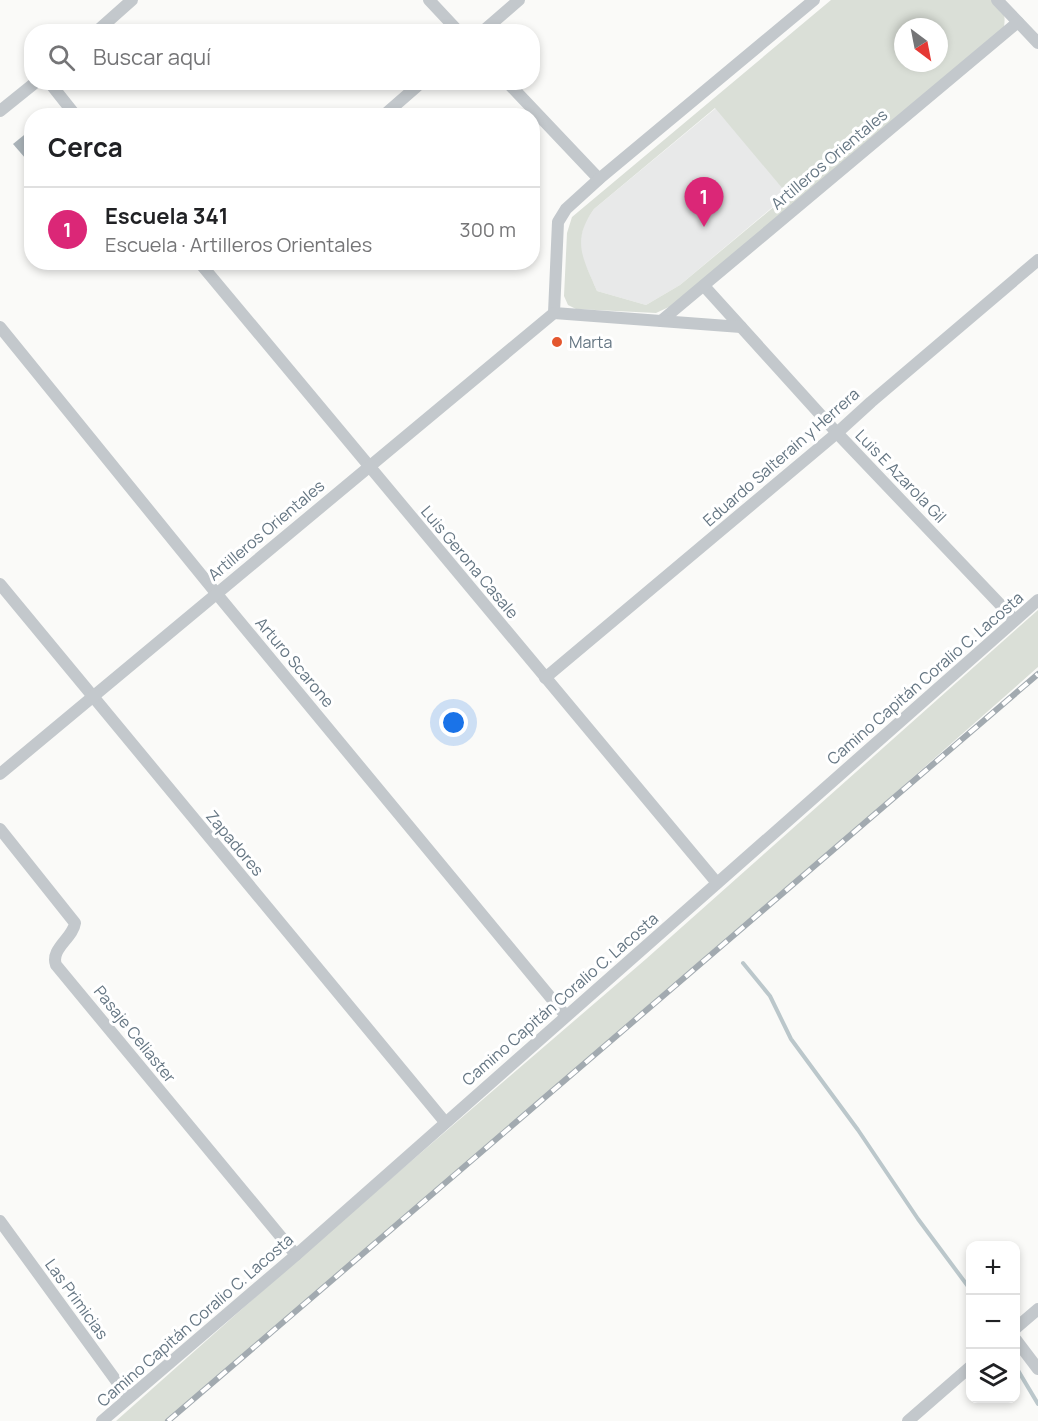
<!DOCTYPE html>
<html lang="es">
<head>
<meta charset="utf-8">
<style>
	body { margin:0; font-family:Manrope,sans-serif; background:#f6f6f6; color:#202124 }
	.controls { position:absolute; right:18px; bottom:18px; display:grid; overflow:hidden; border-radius:12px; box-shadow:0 3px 9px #0003 }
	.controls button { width:54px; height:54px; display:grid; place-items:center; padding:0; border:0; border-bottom:2px solid #e0e0e0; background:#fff; color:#202124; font:30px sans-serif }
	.compass { position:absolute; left:894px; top:18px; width:54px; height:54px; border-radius:50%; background:#fff; box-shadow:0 3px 9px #0003; rotate:148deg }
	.you { position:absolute; left:454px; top:723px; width:21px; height:21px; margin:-15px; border:4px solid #fff; border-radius:50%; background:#1a73e8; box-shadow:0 0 0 9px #1a73e833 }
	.badge { display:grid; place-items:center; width:39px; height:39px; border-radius:50%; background:#db2777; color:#fff; font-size:20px; font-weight:700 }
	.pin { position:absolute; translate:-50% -50px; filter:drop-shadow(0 2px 3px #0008) }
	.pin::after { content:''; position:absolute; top:32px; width:21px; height:18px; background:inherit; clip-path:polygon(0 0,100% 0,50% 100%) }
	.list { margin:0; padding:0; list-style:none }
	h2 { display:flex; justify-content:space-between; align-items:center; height:78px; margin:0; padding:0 24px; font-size:26px }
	h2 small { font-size:20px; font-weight:400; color:#757577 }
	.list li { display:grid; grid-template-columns:39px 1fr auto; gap:18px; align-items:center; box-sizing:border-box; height:84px; padding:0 24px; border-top:2px solid #e0e0e0 }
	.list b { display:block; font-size:22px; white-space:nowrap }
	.list p { margin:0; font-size:20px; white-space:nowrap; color:#757577 }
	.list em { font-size:20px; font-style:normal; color:#757577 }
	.icon { flex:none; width:33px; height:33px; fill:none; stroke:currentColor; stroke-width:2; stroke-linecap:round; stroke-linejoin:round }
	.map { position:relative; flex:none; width:1038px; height:1421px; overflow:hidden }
	.search { position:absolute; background:#fff; box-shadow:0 3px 9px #0003; left:24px; top:24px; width:516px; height:66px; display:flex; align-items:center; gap:15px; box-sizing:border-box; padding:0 21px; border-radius:24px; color:#757577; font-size:22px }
	.panel { position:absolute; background:#fff; box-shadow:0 3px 9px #0003; left:24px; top:108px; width:516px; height:162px; border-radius:24px }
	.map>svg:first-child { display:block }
	.built { fill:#e8e9e9 }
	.green { fill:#dadfd7; fill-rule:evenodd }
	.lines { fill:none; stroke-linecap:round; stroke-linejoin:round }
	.stream { stroke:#bbc7cb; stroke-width:4 }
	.building { fill:#aab3b9 }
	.minor { stroke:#c3c8cc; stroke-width:12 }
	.rail-casing { stroke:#a2aab0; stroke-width:6 }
	.rail { stroke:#fff; stroke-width:4; stroke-dasharray:11; stroke-linecap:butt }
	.poi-dot { fill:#e4572e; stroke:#fff; stroke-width:2 }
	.labels { text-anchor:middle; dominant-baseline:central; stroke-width:6; stroke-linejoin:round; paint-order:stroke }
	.street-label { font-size:16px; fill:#657683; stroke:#fff }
	.poi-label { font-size:16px; fill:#657683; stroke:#fff; text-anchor:start }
</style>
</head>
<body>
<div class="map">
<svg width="1038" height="1421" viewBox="0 0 1038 1421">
	<rect width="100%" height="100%" fill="#fafaf8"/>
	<polygon class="built" points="716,108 788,194 680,285 646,305 597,291 580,253 581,236 585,222 594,209"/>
	<g class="green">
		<path d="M831 0H994C1003 9 1006 13 1004 27L671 306 656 313 576 309 568 305 564 296 567 233 572 217ZM903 27H939V63H903ZM715 108 788 195 680 285 646 305 597 291C583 258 571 241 594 209Z"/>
		<polygon points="1038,610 1038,667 877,809 165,1421 116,1421 323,1237 646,959"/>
	</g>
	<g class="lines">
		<g class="stream">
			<polyline points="743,963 770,996 791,1039 858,1130 918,1219 970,1289"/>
			<polyline points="1016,1367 1038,1404"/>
		</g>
	</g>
	<polygon class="building" points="29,131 32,134 32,166 13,144"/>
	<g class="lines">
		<g class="minor">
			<polyline points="429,0 459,32"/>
			<polyline points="997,0 1038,43"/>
			<polyline points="96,32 132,0"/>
			<polyline points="482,32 519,0"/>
			<polyline points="49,82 76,116"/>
			<polyline points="507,82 599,179"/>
			<polyline points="0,111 36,82"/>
			<polyline points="383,116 422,82"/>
			<polyline points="199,262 717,883"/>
			<polyline points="704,286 837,433 1015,620"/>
			<polyline points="661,321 1018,22"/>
			<polyline points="0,327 216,593 566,1016"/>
			<polyline points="741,327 554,313 558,222 566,209 599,179 814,0"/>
			<polyline points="0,584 445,1122"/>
			<polyline points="545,678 837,433 871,402 1038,260"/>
			<polyline points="0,774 554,313"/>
			<path d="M0 829 75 923C73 938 50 949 56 965L296 1255"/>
			<polyline points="0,1221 128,1397"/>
			<polyline points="1016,1328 1038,1309"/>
			<polyline points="1016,1340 1038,1369"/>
			<polyline points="102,1421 296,1255 1038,600"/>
			<polyline points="908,1421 970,1367"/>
		</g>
		<defs>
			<polyline id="rail" points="168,1421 1038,674"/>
		</defs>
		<use href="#rail" class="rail-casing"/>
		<use href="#rail" class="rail"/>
	</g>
	<circle class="poi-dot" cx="557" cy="342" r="6"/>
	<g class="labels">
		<g class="street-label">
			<text transform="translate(829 159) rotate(-40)">Artilleros Orientales</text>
			<text transform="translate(781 457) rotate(-41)">Eduardo Salterain y Herrera</text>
			<text transform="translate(901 476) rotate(46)">Luis E Azarola Gil</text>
			<text transform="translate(266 530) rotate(-40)">Artilleros Orientales</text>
			<text transform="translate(470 562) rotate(50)">Luis Gerona Casale</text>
			<text transform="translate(295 662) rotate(50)">Arturo Scarone</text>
			<text transform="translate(925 678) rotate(-41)">Camino Capitán Coralio C. Lacosta</text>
			<text transform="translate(235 843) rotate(50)">Zapadores</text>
			<text transform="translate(560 999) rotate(-41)">Camino Capitán Coralio C. Lacosta</text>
			<text transform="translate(135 1034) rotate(51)">Pasaje Celiaster</text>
			<text transform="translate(77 1299) rotate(54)">Las Primicias</text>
			<text transform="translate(195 1320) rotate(-41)">Camino Capitán Coralio C. Lacosta</text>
		</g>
		<g class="poi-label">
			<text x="569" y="342">Marta</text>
		</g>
	</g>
</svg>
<div class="controls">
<button>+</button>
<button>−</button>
<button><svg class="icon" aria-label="layers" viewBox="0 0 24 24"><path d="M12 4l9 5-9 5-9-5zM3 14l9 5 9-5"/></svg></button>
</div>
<svg class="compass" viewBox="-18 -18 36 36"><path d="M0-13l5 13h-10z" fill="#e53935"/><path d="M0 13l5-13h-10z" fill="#757577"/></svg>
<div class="you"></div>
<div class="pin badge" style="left:704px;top:227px">1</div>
<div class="search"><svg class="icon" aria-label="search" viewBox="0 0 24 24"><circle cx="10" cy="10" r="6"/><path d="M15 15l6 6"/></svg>Buscar aquí</div>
<section class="panel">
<h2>Cerca<small></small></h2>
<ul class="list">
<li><span class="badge">1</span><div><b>Escuela 341</b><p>Escuela · Artilleros Orientales</p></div><em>300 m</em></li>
</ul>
</section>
</div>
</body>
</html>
